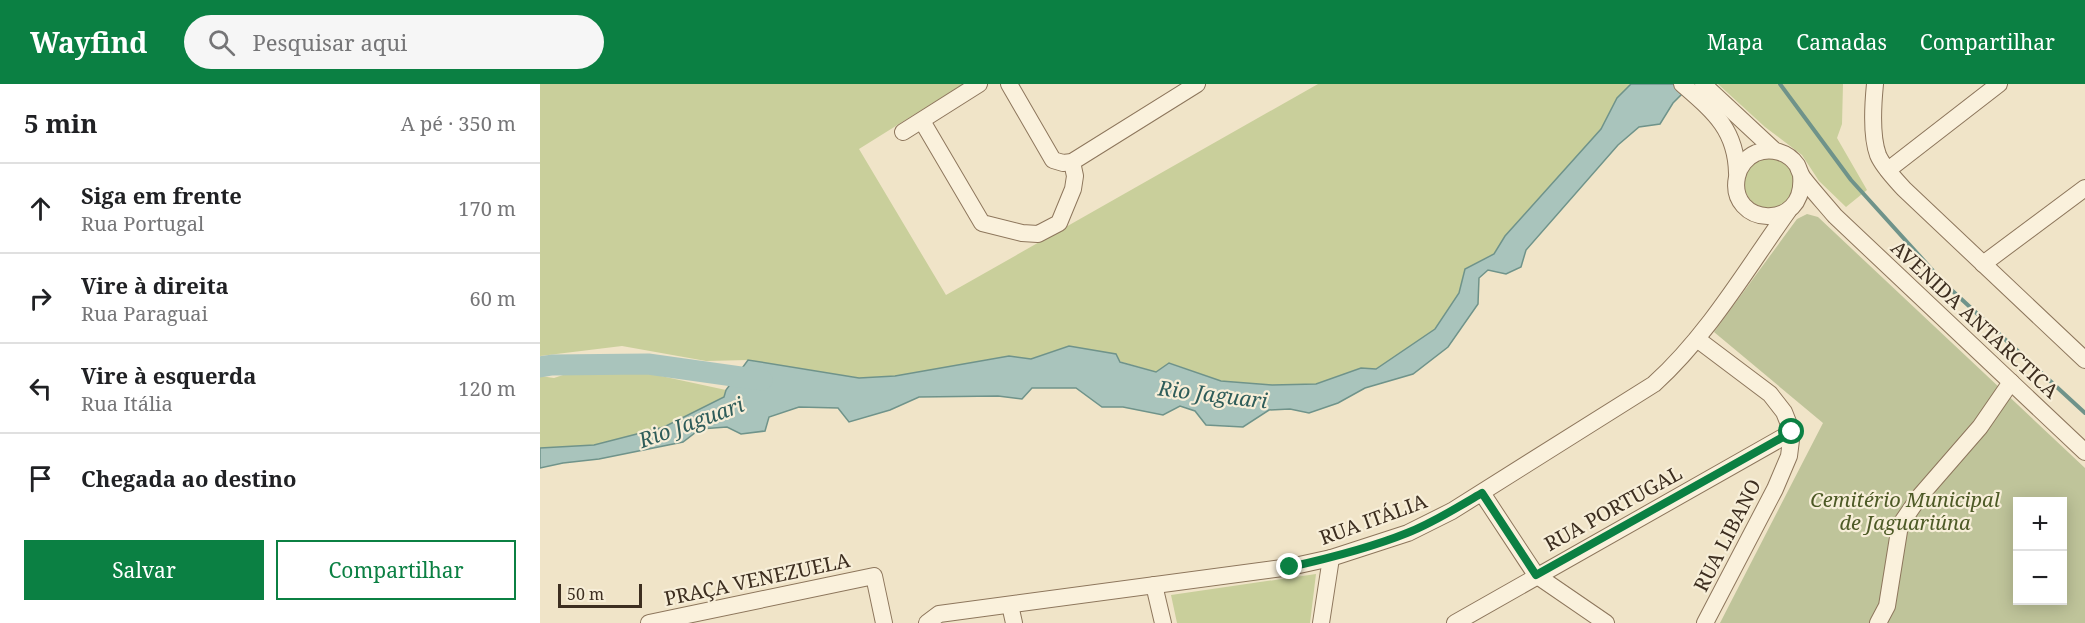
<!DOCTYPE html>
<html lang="pt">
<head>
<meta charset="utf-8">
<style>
	body { margin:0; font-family:"Noto Serif",serif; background:#f6f6f6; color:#202124 }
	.controls { position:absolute; right:18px; bottom:18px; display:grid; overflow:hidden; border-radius:0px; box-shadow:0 3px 15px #0003 }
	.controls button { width:54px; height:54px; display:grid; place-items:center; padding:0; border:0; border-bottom:2px solid #e0e0e0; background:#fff; color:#202124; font:30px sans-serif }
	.scale { position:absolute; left:18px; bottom:15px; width:84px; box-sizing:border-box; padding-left:6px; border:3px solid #3d2e20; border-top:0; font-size:16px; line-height:21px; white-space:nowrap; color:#3d2e20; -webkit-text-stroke:4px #f7eed8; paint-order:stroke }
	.stop { position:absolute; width:18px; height:18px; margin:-14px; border:4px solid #0b8043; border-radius:50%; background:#fff }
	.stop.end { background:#0b8043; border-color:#fff; box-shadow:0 2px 6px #0008 }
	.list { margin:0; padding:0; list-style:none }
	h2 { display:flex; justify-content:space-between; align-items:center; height:78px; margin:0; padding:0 24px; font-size:26px }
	h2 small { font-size:20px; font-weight:400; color:#757577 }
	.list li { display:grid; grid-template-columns:39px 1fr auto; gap:18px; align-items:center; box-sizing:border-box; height:90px; padding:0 24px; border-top:2px solid #e0e0e0 }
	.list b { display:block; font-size:22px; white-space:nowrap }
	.list p { margin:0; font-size:20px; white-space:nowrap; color:#757577 }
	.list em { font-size:20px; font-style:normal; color:#757577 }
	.actions { display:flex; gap:12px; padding:18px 24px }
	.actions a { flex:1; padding:14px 0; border:2px solid #0b8043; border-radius:0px; text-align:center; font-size:21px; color:#0b8043 }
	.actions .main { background:#0b8043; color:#fff }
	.icon { flex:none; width:33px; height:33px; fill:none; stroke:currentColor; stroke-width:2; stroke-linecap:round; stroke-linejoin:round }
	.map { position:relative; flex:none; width:1545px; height:539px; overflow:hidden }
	header { display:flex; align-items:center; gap:36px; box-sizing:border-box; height:84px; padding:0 30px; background:#0b8043; color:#fff }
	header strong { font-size:28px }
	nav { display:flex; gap:33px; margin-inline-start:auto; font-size:21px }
	.search { width:420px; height:54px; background:#f6f6f6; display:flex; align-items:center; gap:15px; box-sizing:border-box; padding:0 21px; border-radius:33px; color:#757577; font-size:22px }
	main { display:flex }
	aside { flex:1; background:#fff }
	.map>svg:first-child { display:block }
	.green { fill:#c9cf9b }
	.cemetery { fill:#bfc49a; fill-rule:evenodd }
	.water { fill:#a9c4bc; stroke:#6f938a; stroke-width:1.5 }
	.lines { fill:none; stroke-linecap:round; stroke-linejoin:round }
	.stream { stroke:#6f938a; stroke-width:4 }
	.river { stroke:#a9c4bc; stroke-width:21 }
	.minor-casing { stroke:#8d765c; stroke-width:18 }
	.minor { stroke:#faf1dc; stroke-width:16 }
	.route { stroke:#0b8043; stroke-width:8 }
	.labels { text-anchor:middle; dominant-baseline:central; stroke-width:4.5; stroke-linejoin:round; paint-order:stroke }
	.street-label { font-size:20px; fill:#3d2e20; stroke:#f7eed8 }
	.park-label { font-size:20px; font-style:italic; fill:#4d5a26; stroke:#f7eed8 }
	.water-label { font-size:21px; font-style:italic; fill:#2f5d5a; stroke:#f7eed8 }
</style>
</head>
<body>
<header>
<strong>Wayfind</strong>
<div class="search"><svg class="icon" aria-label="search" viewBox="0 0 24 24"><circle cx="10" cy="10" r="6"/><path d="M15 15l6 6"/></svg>Pesquisar aqui</div>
<nav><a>Mapa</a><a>Camadas</a><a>Compartilhar</a></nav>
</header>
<main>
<aside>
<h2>5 min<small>A pé · 350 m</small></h2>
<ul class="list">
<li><svg class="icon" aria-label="ahead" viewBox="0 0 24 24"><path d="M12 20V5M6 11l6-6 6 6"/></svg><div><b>Siga em frente</b><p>Rua Portugal</p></div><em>170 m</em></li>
<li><svg class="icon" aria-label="right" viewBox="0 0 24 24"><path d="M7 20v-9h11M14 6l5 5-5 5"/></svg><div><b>Vire à direita</b><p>Rua Paraguai</p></div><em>60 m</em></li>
<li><svg class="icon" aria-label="left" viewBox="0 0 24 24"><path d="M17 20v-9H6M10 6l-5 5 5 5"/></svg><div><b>Vire à esquerda</b><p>Rua Itália</p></div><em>120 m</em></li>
<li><svg class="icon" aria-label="arrive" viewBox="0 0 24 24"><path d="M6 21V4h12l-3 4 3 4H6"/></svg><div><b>Chegada ao destino</b></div></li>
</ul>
<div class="actions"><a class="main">Salvar</a><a>Compartilhar</a></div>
</aside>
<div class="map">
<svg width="1545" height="539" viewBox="0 0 1545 539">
	<rect width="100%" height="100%" fill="#f0e4c8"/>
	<g class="green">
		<polygon points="0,0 423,0 319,65 406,211 778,0 1091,0 1077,14 1061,45 965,152 954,170 925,185 919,209 895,245 836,285 821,284 776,300 732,301 681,297 630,279 616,288 529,262 491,275 469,272 355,292 319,294 208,276 166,277 82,262 0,272"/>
		<polygon points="1178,0 1303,0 1302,40 1297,54 1327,106 1306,123 1279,97 1262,71 1225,43"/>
		<circle cx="1229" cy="99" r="25"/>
		<polygon points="64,287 107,289 186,306 184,313 124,343 54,361 0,364 0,292 14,294 32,288"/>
		<polygon points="776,490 770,539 637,539 631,511"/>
	</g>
	<path class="cemetery" d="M1267 130 1278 133 1545 384V539H1180L1283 339 1174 248 1257 135ZM1478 418H1522V516H1478Z"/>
	<polygon class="water" points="1091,0 1152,0 1133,19 1120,40 1099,43 1078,61 986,166 981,183 966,190 948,186 939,194 938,220 908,263 873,290 825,304 798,319 769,329 750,325 729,326 703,343 666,341 655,327 640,322 623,331 583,323 562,323 536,304 492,304 482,315 458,312 379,313 350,326 309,338 298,324 259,323 229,333 225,347 201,350 187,343 160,345 143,358 59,375 23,379 0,384 0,364 54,361 124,343 184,313 186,306 208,276 319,294 355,292 469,272 491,275 529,262 576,270 580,278 616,288 629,279 681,297 732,301 776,300 821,284 836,285 895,245 919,209 925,185 954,170 965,152 1061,45 1077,14"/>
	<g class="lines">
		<polyline class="stream" points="1240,0 1311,96 1405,200 1545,329"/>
		<polyline class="river" points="0,283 12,281 108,280 222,296"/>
		<defs>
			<g id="minor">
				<polyline points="469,0 513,76 523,79 532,78 657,0"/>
				<path d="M1142 0C1173 27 1196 45 1197 89"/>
				<polyline points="1163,0 1234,66"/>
				<path d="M1335 0C1333 20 1331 52 1338 71 1343 83 1355 95 1364 105L1545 276"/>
				<polyline points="382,37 442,139 482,149 498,150 519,139 533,105 535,92 532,78"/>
				<polyline points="363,48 439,0"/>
				<polyline points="1348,86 1459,0"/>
				<path d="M1261 91C1267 149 1187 142 1197 93 1199 82 1207 73 1216 69 1231 63 1248 68 1257 81 1259 85 1260 90 1263 94 1273 107 1285 120 1295 132L1545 368"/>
				<polyline points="1443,180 1545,104"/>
				<polyline points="1157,255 1230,310 1244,328 1252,348 1249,372 1235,405 1165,539"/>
				<polyline points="942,409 996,491 1066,539"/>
				<polyline points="614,501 623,539"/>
				<polyline points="470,521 474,539"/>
				<polyline points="109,539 334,492 344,539"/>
				<path d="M387 539 399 530 750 483 791 474 868 449 912 427 1114 300C1168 251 1206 186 1248 127"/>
				<polyline points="781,539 791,474"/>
				<polyline points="915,539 1252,348"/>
				<polyline points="1338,539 1347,522 1360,441 1380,412 1440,343 1471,298"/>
			</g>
		</defs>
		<use href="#minor" class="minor-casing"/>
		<use href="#minor" class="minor"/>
	</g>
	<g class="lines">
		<path class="route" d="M750 483C790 474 830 464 867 449 893 439 918 423 942 409L996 491 1252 348"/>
	</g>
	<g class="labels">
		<g class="street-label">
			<text transform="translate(1435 235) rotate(43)">AVENIDA ANTARCTICA</text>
			<text transform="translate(1073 424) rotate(-29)">RUA PORTUGAL</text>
			<text transform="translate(833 435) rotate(-20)">RUA ITÁLIA</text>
			<text transform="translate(1187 451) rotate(-63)">RUA LIBANO</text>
			<text transform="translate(217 495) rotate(-12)">PRAÇA VENEZUELA</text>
		</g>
		<g class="park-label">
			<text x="1365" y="415">Cemitério Municipal<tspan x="1365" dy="23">de Jaguariúna</tspan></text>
		</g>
		<g class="water-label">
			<text transform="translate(673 310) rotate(7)">Rio Jaguari</text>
			<text transform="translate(151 338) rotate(-20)">Rio Jaguari</text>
		</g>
	</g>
</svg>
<div class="controls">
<button>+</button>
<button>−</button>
</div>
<div class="scale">50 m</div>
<div class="stop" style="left:1252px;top:348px"></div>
<div class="stop end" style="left:750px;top:483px"></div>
</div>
</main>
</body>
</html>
